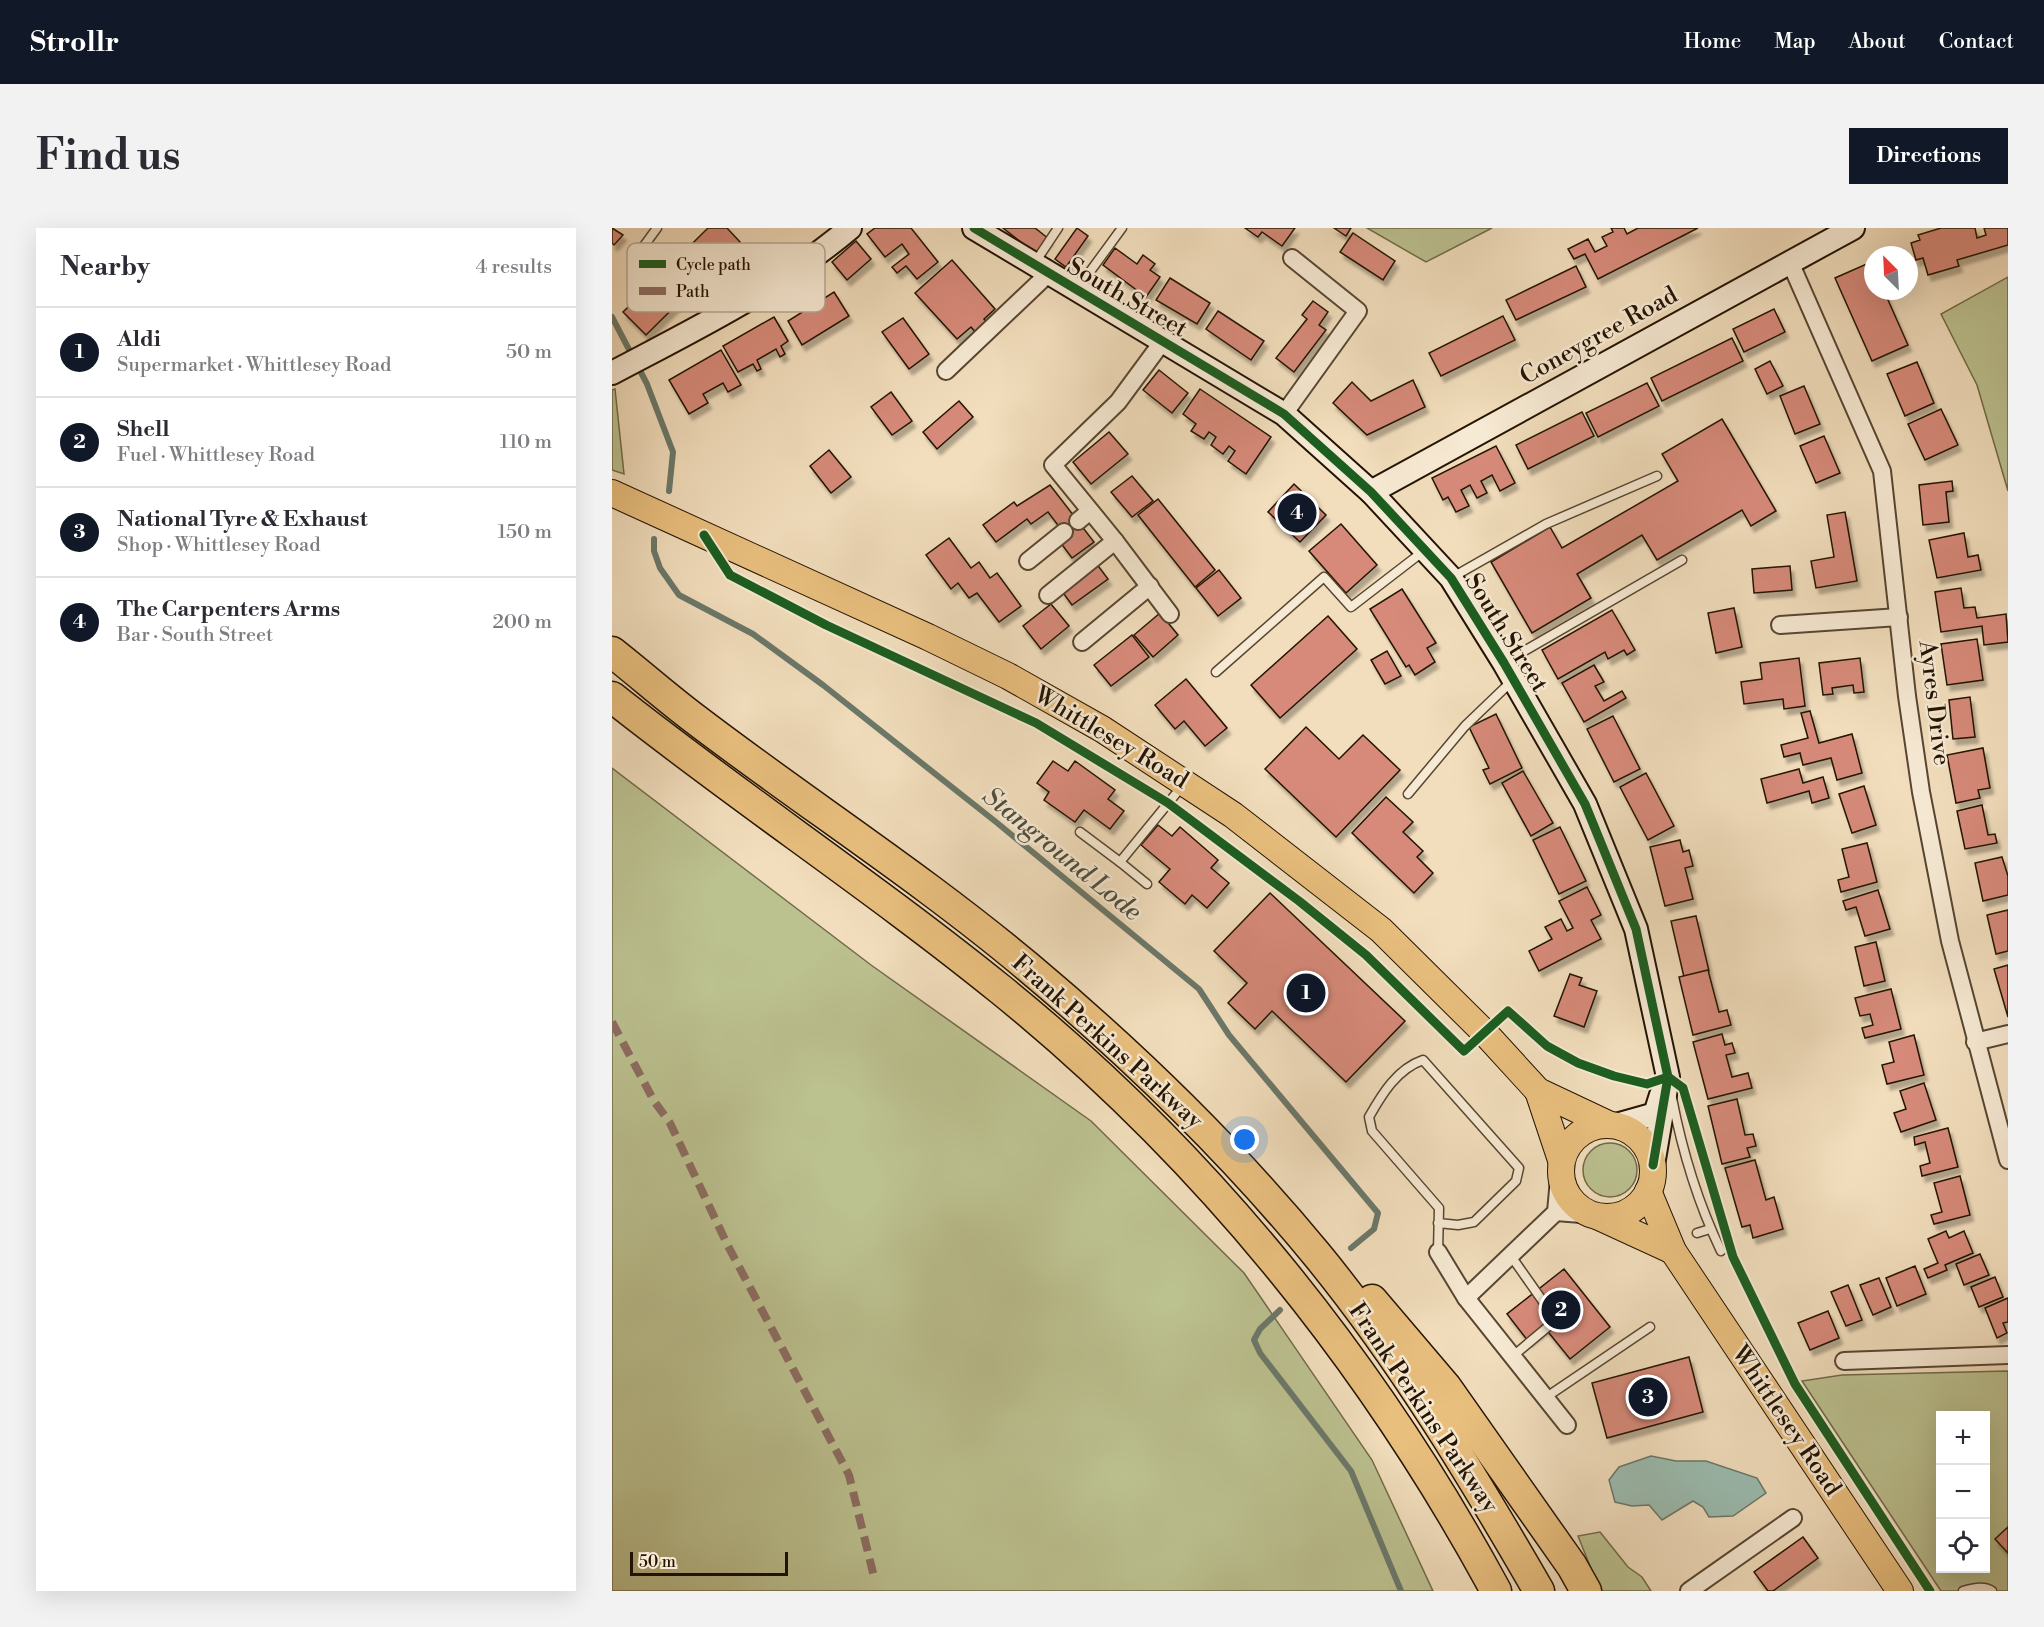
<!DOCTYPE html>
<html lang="en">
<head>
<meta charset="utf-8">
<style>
	body { margin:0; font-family:"Libre Bodoni",serif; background:#f2f2f3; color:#2b2b33 }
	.controls { position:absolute; right:18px; bottom:18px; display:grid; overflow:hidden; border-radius:0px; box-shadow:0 6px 24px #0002 }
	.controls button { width:54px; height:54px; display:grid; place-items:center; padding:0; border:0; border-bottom:2px solid #e1e1e2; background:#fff; color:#2b2b33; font:30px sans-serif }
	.compass { position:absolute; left:1252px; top:18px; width:54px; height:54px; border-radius:50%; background:#fff; box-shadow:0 6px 24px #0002; rotate:336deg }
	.scale { position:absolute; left:18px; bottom:15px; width:158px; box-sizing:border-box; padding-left:6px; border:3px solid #231302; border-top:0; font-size:16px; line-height:21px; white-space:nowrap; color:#231302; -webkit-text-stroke:4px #f7ead4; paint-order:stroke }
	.you { position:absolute; left:633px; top:912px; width:21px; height:21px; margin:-15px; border:4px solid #fff; border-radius:50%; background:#1a73e8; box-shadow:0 0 0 9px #1a73e833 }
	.badge { display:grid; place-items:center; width:39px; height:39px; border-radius:50%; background:#111827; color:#fff; font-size:20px; font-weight:700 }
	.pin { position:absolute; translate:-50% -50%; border:3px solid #fff; box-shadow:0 2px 6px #0006 }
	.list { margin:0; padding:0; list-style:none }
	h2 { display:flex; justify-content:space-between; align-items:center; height:78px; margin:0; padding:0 24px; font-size:26px }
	h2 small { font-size:20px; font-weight:400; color:#7c7c81 }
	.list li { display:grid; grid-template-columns:39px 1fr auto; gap:18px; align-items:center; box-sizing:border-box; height:90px; padding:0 24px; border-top:2px solid #e1e1e2 }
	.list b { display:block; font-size:22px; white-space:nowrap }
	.list p { margin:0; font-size:20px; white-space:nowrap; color:#7c7c81 }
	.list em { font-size:20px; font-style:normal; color:#7c7c81 }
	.icon { flex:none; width:33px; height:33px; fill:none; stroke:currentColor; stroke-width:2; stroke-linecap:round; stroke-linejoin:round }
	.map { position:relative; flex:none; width:1396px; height:1363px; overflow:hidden; border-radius:0px }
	header { display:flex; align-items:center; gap:36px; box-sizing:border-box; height:84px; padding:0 30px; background:#111827; color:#fff }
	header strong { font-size:28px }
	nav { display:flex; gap:33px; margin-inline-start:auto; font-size:21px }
	.intro { display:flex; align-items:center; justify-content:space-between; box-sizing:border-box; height:144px; padding:0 36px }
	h1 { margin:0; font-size:42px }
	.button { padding:15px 27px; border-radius:0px; background:#111827; color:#fff; font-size:21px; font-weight:700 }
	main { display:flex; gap:36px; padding:0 36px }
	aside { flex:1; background:#fff; border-radius:0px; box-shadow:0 6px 24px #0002 }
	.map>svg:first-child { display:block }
	.green { fill:#bcc190; stroke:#706a49; stroke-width:1.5; fill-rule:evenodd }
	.water { fill:#9bbcb0; stroke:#6b786a; stroke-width:1.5 }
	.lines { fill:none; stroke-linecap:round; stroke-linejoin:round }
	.stream { stroke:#6b786a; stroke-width:6 }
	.building { fill:#d78a7a; stroke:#231302; stroke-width:1.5; filter:url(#shadow) }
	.lane-casing { stroke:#574631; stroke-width:11 }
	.street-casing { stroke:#574631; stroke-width:20 }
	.secondary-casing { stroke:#231302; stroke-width:26 }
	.primary-casing { stroke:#231302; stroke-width:28 }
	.highway-casing { stroke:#231302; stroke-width:33 }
	.lane { stroke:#f7ead4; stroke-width:8 }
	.street { stroke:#f7ead4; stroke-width:16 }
	.secondary { stroke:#f7ead4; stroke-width:22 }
	.primary { stroke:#e9bf7e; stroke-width:26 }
	.highway { stroke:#e9bf7e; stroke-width:30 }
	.quiet { stroke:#8d6e63; stroke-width:8; stroke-dasharray:15 8; stroke-linecap:butt }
	.cycleway-casing { stroke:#f7ead4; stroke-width:13 }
	.cycleway { stroke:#1b5e20; stroke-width:9 }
	.labels { text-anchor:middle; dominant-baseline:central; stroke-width:5; stroke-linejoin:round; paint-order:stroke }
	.street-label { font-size:24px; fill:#231302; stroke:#f7ead4 }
	.water-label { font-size:26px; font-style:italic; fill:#4d4e3f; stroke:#f7ead4 }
	.key { fill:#f7ead4; stroke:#b7aa95; stroke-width:1.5 }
	.key-label { font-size:16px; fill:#231302 }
</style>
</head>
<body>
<header>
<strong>Strollr</strong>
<nav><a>Home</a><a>Map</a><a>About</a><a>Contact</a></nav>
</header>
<div class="intro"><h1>Find us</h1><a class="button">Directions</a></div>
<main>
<aside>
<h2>Nearby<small>4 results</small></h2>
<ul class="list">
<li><span class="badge">1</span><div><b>Aldi</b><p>Supermarket · Whittlesey Road</p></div><em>50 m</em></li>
<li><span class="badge">2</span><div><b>Shell</b><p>Fuel · Whittlesey Road</p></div><em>110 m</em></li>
<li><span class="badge">3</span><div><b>National Tyre &amp; Exhaust</b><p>Shop · Whittlesey Road</p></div><em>150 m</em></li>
<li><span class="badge">4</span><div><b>The Carpenters Arms</b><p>Bar · South Street</p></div><em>200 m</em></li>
</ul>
</aside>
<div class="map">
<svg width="1396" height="1363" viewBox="0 0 1396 1363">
	<defs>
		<filter id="shadow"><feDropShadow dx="3.5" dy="6" stdDeviation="1.5" flood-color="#0004"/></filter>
	</defs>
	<rect width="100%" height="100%" fill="#f2debd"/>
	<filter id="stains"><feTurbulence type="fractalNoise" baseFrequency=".00333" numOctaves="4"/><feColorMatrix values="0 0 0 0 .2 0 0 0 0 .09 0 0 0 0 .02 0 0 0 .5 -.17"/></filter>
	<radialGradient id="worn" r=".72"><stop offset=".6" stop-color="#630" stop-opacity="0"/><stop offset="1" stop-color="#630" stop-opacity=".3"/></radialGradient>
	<g class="green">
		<polygon points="755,0 880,0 814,34"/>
		<polygon points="1396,49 1396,263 1365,157 1329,86"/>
		<polygon points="3,161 12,246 0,242 0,162"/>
		<polygon points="0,540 259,737 479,893 632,1045 760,1232 821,1363 0,1363"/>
		<circle cx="998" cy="942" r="27"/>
		<path d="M1396 1143V1363H1329L1190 1153 1230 1147ZM1328 1188H1374V1340H1328Z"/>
		<polygon points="988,1304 1016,1339 1030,1349 1039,1363 988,1363 966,1308"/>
	</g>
	<polygon class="water" points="1039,1228 1064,1233 1094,1233 1145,1250 1154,1265 1121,1288 1097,1289 1091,1279 1081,1273 1050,1292 1037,1277 1020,1278 1003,1274 997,1252 1007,1239"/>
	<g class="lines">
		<g class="stream">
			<polyline points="0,89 35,156 61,224 57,263"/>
			<polyline points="42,311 42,323 48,340 67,367 141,406 211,457 384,594 587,761 617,807 766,985 762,1001 739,1020"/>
			<polyline points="668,1082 648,1101 642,1112 648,1125 739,1243 789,1363"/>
		</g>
	</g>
	<g class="building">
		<polygon points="0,0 11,7 2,17 0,15"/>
		<polygon points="96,0 115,0 128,14 34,107 11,84"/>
		<polygon points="263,0 299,0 326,34 305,51 294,38 285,45 280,39 297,26 290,16 273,29 255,6"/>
		<polygon points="391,0 423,0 437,11 424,26"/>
		<polygon points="465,0 476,8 454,39 443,31"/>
		<polygon points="633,0 683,0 670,18 650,4 646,9"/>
		<polygon points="722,0 739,0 734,8"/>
		<polygon points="999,0 1012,0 1015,6 1026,0 1086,0 986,51 973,26 962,31 956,21 976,11 983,24 995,18 990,9 1001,4"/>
		<polygon points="1329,0 1363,0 1365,10 1374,7 1372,0 1396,0 1396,17 1345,32 1347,38 1316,47 1311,30 1304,32 1299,15 1308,12 1306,7"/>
		<polygon points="741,5 783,33 771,52 728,24"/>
		<polygon points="244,13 259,31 235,52 220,34"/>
		<polygon points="503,20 525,36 531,27 543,36 538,42 548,49 534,69 491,37"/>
		<polygon points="340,32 383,81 372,91 377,97 366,107 359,99 345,111 303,65"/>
		<polygon points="1259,34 1261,63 1272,63 1296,117 1260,133 1223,50"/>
		<polygon points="964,38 974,59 904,92 894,72"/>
		<polygon points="558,50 598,75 585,96 544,72"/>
		<polygon points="222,64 237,88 190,117 176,93"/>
		<polygon points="701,73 716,84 707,97 714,102 682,144 664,130 695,91 690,87"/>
		<polygon points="1162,81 1173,104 1132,124 1121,101"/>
		<polygon points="606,83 652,113 639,132 594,101"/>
		<polygon points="891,88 903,112 829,148 817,125"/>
		<polygon points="162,89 176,113 169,118 173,126 168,129 164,121 145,132 149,141 145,143 141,136 126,144 111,118"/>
		<polygon points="291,90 317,126 297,141 270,104"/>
		<polygon points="1120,110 1131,133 1050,173 1039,150"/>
		<polygon points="109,122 129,157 116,164 111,155 91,166 96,175 77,186 57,152"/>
		<polygon points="1158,133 1171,158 1155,166 1143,141"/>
		<polygon points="1305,134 1322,175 1293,188 1275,146"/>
		<polygon points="547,142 576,165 560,185 531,162"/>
		<polygon points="801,152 813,179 755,207 721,175 740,154 759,173"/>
		<polygon points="1035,155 1047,178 986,209 974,185"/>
		<polygon points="1192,158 1208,196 1183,206 1168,168"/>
		<polygon points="588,161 659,209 634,246 616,233 623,223 617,218 611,226 599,217 604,209 597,204 592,211 579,203 584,196 571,186"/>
		<polygon points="279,164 300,193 280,207 259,179"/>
		<polygon points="347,173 361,189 325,221 311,204"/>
		<polygon points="1329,181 1346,217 1313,232 1296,196"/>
		<polygon points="970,184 982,208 916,241 904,217"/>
		<polygon points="1110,191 1164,283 1139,298 1130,282 1045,332 1030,307 965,346 979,370 920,405 879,334 938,299 950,320 1066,253 1050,226"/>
		<polygon points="497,204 516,226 479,256 461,234"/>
		<polygon points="1212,208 1228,245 1204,255 1188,218"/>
		<polygon points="884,218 903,255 888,263 880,247 869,253 875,265 865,270 858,257 849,262 857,278 844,284 836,269 831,272 820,250"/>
		<polygon points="217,222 239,249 219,265 198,238"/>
		<polygon points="520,248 541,273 520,289 499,264"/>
		<polygon points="1340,253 1341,263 1334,264 1337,294 1311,297 1307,257"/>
		<polygon points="682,256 714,287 688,314 656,284"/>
		<polygon points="438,257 482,314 460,330 448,314 455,309 436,284 419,296 415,291 384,314 371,297 402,274 405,278"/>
		<polygon points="546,271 603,342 583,359 526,287"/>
		<polygon points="1233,284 1245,353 1204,360 1199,333 1222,329 1215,287"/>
		<polygon points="729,296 765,337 734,365 697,323"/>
		<polygon points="1352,305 1356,329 1366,327 1369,342 1325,350 1317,312"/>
		<polygon points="337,310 359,340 367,334 378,350 385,345 409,378 387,394 365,365 357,370 346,355 339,361 314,327"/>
		<polygon points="484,335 496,351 460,377 449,362"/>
		<polygon points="1178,338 1180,362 1142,365 1140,341"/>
		<polygon points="607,342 629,370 606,388 584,360"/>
		<polygon points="1349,360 1352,380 1363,379 1365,390 1394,386 1396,414 1372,417 1370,398 1329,404 1323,364"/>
		<polygon points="790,361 824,415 815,420 823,434 803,447 797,437 794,439 758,381"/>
		<polygon points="439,376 457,398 429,421 411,398"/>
		<polygon points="1122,380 1130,419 1104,425 1096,385"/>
		<polygon points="1000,382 1023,422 1015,427 1012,422 996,431 993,424 946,451 930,422"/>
		<polygon points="548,385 566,407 541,429 522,407"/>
		<polygon points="716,388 745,421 668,490 639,457"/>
		<polygon points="520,407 537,429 499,458 482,437"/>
		<polygon points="1365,411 1371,452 1335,457 1329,416"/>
		<polygon points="775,423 789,448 773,456 759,432"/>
		<polygon points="1187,430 1193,478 1172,481 1171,471 1132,476 1129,454 1150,451 1148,435"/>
		<polygon points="1248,430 1252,464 1242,465 1241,457 1220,460 1221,466 1211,467 1207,435"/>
		<polygon points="982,437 992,454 983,458 992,473 1010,463 1014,470 972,494 950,455"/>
		<polygon points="574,451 615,500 593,518 572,493 563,501 543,477"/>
		<polygon points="1358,469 1363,509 1341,511 1337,472"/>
		<polygon points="1198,483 1207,515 1240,506 1250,545 1225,552 1219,530 1191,537 1188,525 1172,529 1169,517 1196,510 1189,485"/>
		<polygon points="884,486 910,540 878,556 871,542 877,540 857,499"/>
		<polygon points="1001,488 1028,541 1002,554 975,501"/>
		<polygon points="694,499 727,531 751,507 788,542 724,609 653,541"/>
		<polygon points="1371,520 1378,560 1366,562 1368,570 1344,575 1335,527"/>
		<polygon points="441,533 456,543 463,533 503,562 496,571 512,583 498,601 472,582 463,594 432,572 437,564 425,555"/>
		<polygon points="1187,541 1191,555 1211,549 1217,570 1200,575 1197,563 1155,575 1149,551"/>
		<polygon points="911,543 941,595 919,608 890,555"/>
		<polygon points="1034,545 1062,598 1036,612 1008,559"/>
		<polygon points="1252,558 1264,597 1240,605 1227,566"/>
		<polygon points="774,569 801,594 791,604 811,623 805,629 821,645 802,665 740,605"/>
		<polygon points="1370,577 1376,607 1383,606 1385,615 1353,621 1345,583"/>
		<polygon points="546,597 560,608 568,599 606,632 599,640 617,655 595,680 580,667 573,676 547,654 558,641 529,617"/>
		<polygon points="948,599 974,653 947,666 921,612"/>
		<polygon points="1068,612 1071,624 1077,622 1081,638 1073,640 1081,671 1053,678 1038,619"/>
		<polygon points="1255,615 1265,654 1229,664 1226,652 1237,649 1230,621"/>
		<polygon points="1390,629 1396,648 1396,667 1371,673 1363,635"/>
		<polygon points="975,659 989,687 979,692 989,711 927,743 917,723 940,711 933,699 949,691 955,703 961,700 947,673"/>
		<polygon points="1266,662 1278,701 1253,708 1244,679 1234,682 1231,673"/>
		<polygon points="658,665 793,793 734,854 660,783 643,801 616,775 635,755 602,723"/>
		<polygon points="1396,682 1396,723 1384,726 1375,687"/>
		<polygon points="1084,688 1097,743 1072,749 1059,693"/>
		<polygon points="1264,714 1273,753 1252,758 1243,719"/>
		<polygon points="1396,737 1396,789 1382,741"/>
		<polygon points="1096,742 1107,784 1115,782 1119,797 1081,807 1067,749"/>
		<polygon points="958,746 970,750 967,757 985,763 972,799 942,788"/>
		<polygon points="1279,761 1289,801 1253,810 1250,800 1261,797 1258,786 1248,788 1243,770"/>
		<polygon points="1110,806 1113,817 1120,815 1123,825 1114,827 1120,849 1136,845 1140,860 1096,871 1081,814"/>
		<polygon points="1302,807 1312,847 1275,856 1270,837 1282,834 1277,814"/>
		<polygon points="1312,855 1324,892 1289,904 1282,885 1294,881 1288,863"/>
		<polygon points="1125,871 1133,907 1141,906 1144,918 1135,920 1138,929 1110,936 1096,878"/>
		<polygon points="1336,900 1346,939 1310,948 1308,938 1318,935 1313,914 1303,917 1302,909"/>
		<polygon points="1143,932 1154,972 1162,969 1171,1001 1141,1010 1138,997 1130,999 1113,940"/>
		<polygon points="1348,948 1358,987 1322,996 1319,987 1330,984 1322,955"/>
		<polygon points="1334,1003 1337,1010 1352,1003 1361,1025 1333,1037 1335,1042 1316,1050 1312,1041 1326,1035 1316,1011"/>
		<polygon points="1368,1026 1377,1047 1352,1057 1344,1036"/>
		<polygon points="1303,1038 1314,1066 1285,1078 1274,1050"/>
		<polygon points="952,1041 998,1099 958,1131 933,1100 916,1113 895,1086"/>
		<polygon points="1383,1049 1391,1069 1367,1079 1359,1059"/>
		<polygon points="1267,1050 1279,1079 1261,1087 1248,1057"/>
		<polygon points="1236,1057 1250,1092 1234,1098 1219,1064"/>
		<polygon points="1396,1070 1396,1094 1391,1095 1395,1105 1385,1110 1373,1080"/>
		<polygon points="1216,1083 1227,1110 1198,1122 1186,1095"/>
		<polygon points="1077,1129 1091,1184 995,1210 980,1155"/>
		<polygon points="1396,1299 1396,1325 1383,1311"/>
		<polygon points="1191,1309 1206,1330 1161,1363 1156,1363 1142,1344"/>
	</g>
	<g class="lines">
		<defs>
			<g id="lane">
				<polyline points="29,22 45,0"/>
				<polyline points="422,36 446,0"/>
				<polyline points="466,60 510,0"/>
				<polyline points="839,350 934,296 1045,248"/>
				<polyline points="893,434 1070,332"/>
				<polyline points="604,444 712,349 739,379 813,322"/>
				<polyline points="796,566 853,498 901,452"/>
				<polyline points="468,604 508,634 571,557"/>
				<polyline points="508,634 535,656"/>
				<path d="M1060 870C1070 922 1086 975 1109 1023"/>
				<path d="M826 995 846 997 862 994 904 953 907 940 811 832C785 841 770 866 757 889L760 903 827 980 826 1024"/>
				<polyline points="1085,1005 1098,1001"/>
				<polyline points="899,1028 944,1092 901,1128"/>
				<polyline points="933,1170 1038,1099"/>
				<path d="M1351 1363C1360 1360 1372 1357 1380 1363"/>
			</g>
			<g id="street">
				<polyline points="1178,34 1270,243 1295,468 1309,564 1338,713 1396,932"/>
				<polyline points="551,113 506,174 441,237 503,313 558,386"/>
				<polyline points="334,143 436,46"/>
				<polyline points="672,186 746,83 680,30"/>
				<polyline points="466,293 478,283"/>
				<polyline points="416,333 452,304"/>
				<polyline points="436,367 503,313"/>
				<polyline points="1168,397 1287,389"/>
				<polyline points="470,414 538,358"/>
				<polyline points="1363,814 1396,806"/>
				<polyline points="944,984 982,987"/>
				<polyline points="826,1024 854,1070 955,1197"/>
				<polyline points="854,1070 944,984 948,940"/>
				<polyline points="1232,1133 1396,1127"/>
				<polyline points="1077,1363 1181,1290"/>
			</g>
			<g id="secondary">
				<polyline points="362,0 672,186 759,264 839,350 892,435 973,576 1024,701 1056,849 1041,937"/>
				<path d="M0 145C83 101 166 61 238 0"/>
				<polyline points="759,264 1241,0"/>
				<polyline points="1004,897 1043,886 1049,867"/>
			</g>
			<g id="primary">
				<polyline points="0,265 316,409 396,448 490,501 621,587 769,702 873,805 926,863 996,896"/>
				<polyline points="926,863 949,932"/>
				<circle cx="995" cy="943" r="46"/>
				<polyline points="1036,963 1061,1023 1288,1363"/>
				<polyline points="987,989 1061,1023"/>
			</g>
			<g id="highway">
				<path d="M0 424C28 446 55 470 83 491 193 575 310 650 416 739 521 827 619 922 706 1028 790 1131 860 1247 927 1363"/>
				<path d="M0 469C127 570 262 659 388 761 592 926 759 1132 884 1363"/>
				<polyline points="760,1072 834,1159 960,1338 974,1363"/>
			</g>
		</defs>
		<use href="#lane" class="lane-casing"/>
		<use href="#street" class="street-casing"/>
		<use href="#secondary" class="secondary-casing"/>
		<use href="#primary" class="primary-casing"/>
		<use href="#highway" class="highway-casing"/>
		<use href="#lane" class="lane"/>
		<use href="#street" class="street"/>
		<use href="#secondary" class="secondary"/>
		<use href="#primary" class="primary"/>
		<use href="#highway" class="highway"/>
		<polyline class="quiet" points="0,794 42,873 58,895 115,1016 237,1247 263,1353"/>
		<defs>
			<g id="cycleway">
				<polyline points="362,0 672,186 759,264 839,350 892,435 973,576 1024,701 1056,849 1041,937"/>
				<polyline points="92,307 118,347 214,397 424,495 556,575 687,673 754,727 852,823 896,783 935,818 966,835 1002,848 1035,856 1056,849 1071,860 1121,1029 1183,1156 1318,1363"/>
			</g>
		</defs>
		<use href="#cycleway" class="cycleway-casing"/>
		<use href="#cycleway" class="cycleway"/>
	</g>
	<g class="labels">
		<g class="street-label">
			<text transform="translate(515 70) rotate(30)">South Street</text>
			<text transform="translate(987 108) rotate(-29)">Coneygree Road</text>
			<text transform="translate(894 405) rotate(58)">South Street</text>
			<text transform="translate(1322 475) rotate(83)">Ayres Drive</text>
			<text transform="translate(499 510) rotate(31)">Whittlesey Road</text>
			<text transform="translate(495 814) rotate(42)">Frank Perkins Parkway</text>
			<text transform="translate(811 1180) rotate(56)">Frank Perkins Parkway</text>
			<text transform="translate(1174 1193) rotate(56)">Whittlesey Road</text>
		</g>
		<g class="water-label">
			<text transform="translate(450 626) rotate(39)">Stanground Lode</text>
		</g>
	</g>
	<rect x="15" y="15" width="198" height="69" rx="9" class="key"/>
	<rect x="27" y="32" width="27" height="8" fill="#1b5e20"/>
	<rect x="27" y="59" width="27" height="8" fill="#8d6e63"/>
	<g class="key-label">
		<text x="64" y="42">Cycle path</text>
		<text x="64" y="69">Path</text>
	</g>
	<rect width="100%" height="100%" filter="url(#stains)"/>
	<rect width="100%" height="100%" fill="url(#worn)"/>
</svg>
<div class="controls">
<button>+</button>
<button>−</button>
<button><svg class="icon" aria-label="locate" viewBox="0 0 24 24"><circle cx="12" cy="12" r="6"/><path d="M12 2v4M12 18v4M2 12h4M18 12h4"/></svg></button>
</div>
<svg class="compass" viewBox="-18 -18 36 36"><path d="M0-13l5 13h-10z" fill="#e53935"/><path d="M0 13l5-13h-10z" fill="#7c7c81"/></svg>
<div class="scale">50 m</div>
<div class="you"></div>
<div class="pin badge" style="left:694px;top:765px">1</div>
<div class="pin badge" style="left:949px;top:1082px">2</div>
<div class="pin badge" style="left:1036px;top:1169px">3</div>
<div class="pin badge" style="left:685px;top:285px">4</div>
</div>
</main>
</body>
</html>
